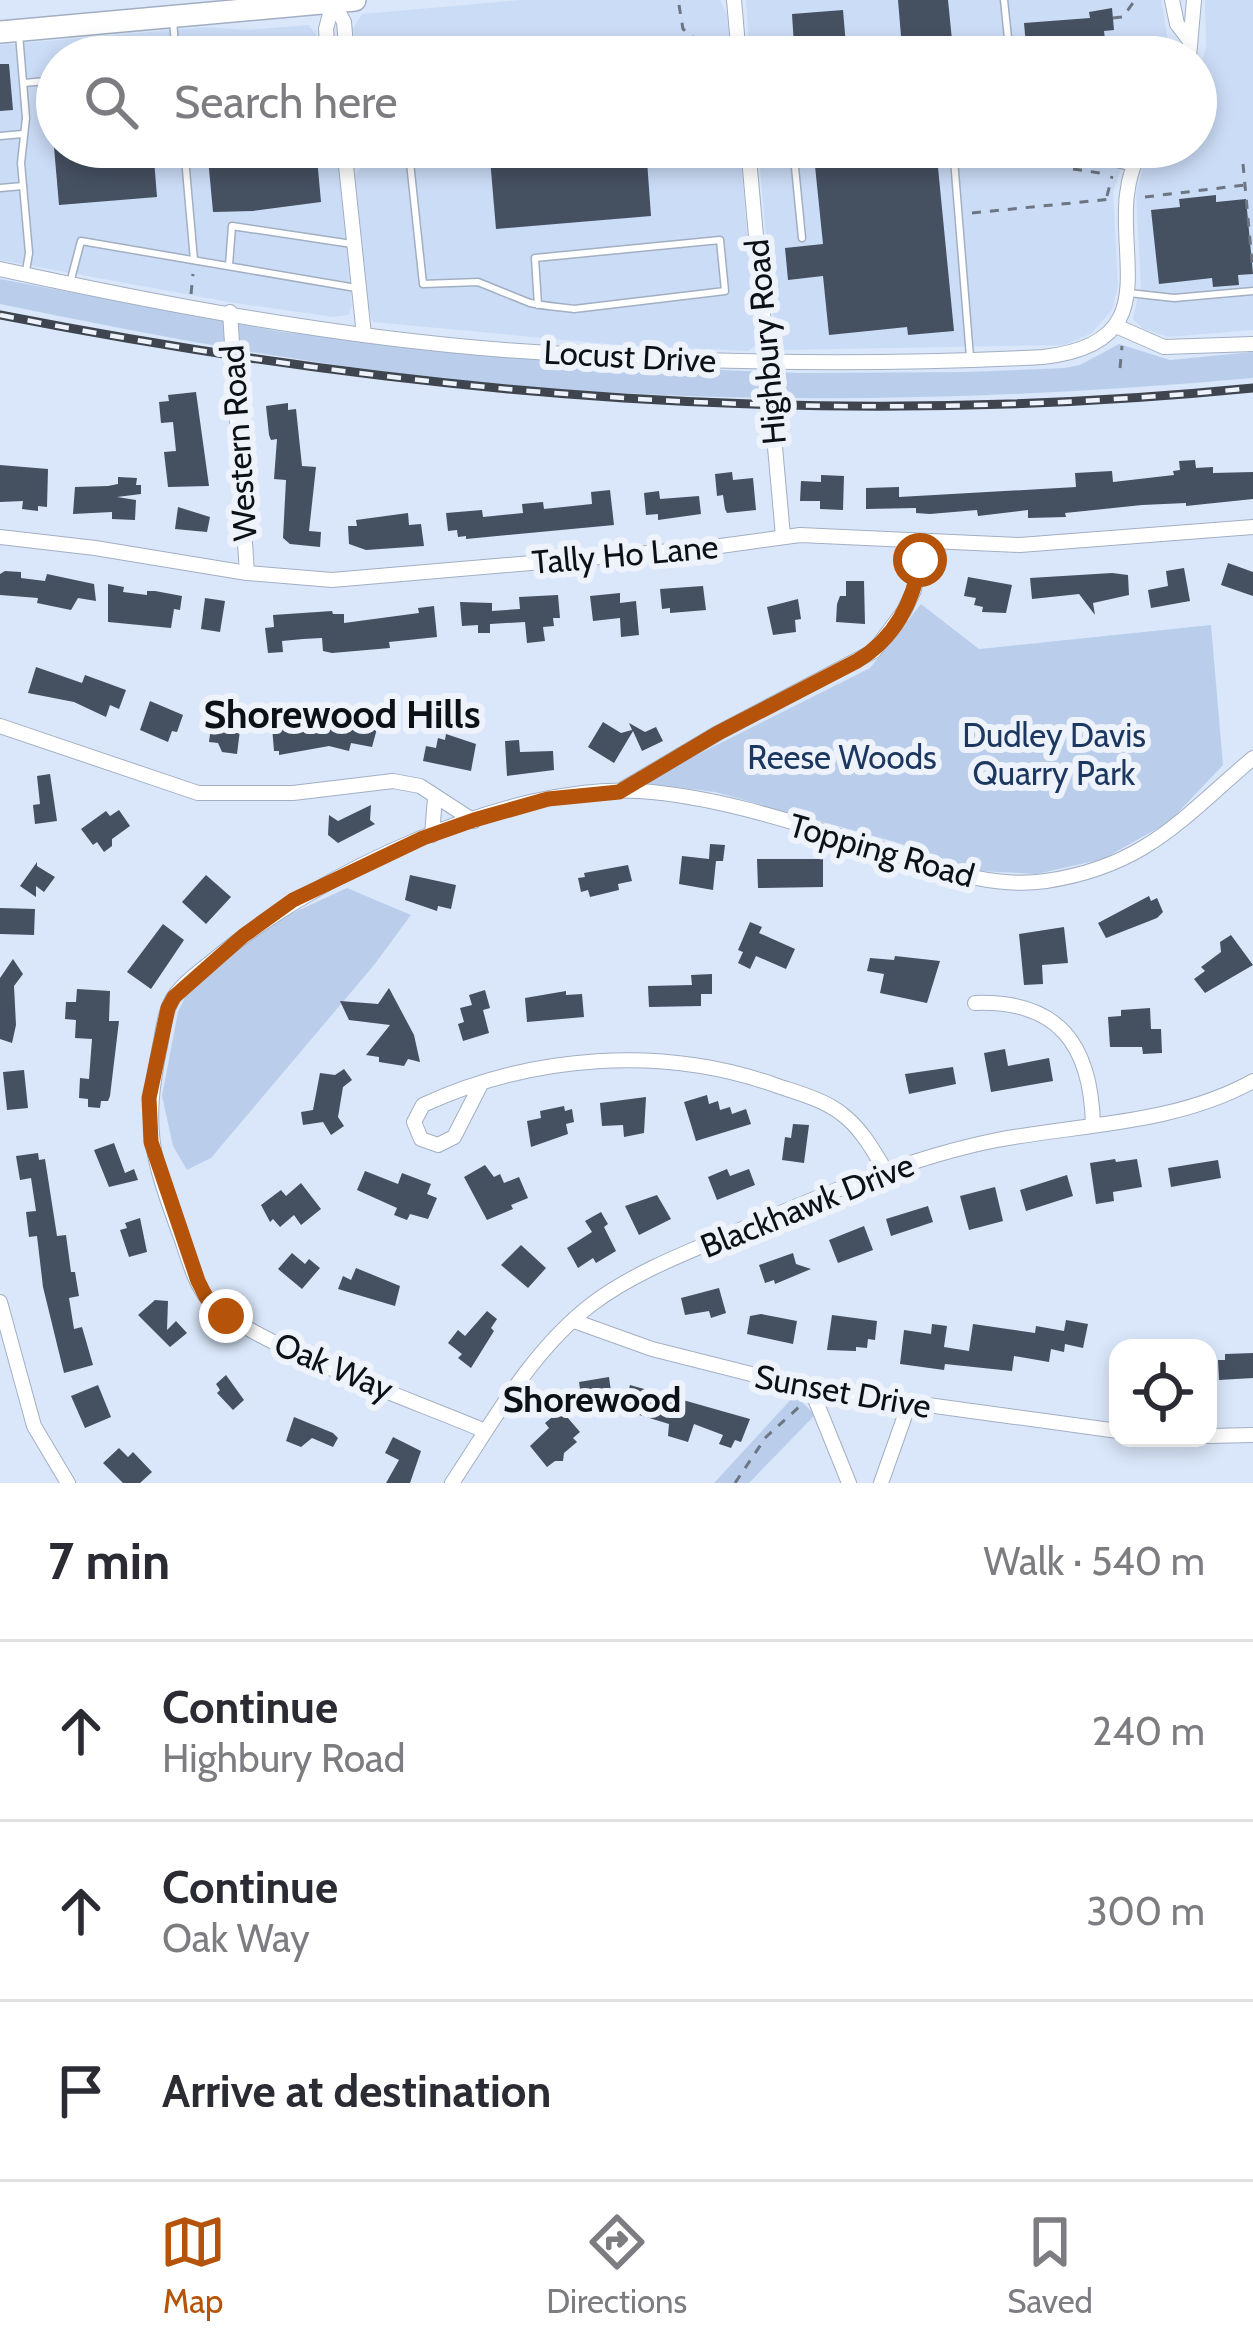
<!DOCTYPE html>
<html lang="en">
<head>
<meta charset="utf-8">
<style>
	body { margin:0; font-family:Cabin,sans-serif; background:#f7f7f7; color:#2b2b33 }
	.controls { position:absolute; right:36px; bottom:36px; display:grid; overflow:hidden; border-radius:24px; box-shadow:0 6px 18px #0003 }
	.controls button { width:108px; height:108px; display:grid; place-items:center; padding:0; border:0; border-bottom:3px solid #e1e1e2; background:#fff; color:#2b2b33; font:60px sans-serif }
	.stop { position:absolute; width:36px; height:36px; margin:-27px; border:9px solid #b45309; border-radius:50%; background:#fff }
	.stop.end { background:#b45309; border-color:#fff; box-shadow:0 3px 12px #0008 }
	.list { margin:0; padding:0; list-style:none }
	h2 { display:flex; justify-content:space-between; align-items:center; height:156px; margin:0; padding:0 48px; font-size:51px }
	h2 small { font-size:39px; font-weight:400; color:#7c7c81 }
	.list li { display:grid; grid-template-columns:78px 1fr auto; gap:36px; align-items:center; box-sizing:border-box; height:180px; padding:0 48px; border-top:3px solid #e1e1e2 }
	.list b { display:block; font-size:45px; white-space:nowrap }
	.list p { margin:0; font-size:39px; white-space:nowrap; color:#7c7c81 }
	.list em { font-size:39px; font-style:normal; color:#7c7c81 }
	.icon { flex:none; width:66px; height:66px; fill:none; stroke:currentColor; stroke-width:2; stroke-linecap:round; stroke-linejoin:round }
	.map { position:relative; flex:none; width:1253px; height:1483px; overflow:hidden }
	.search { position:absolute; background:#fff; box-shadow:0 6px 18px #0003; left:36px; right:36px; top:36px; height:132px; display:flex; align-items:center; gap:30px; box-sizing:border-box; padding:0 42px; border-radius:66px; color:#7c7c81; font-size:45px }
	.sheet { height:696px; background:#fff }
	nav { display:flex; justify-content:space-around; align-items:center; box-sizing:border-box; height:168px; border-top:3px solid #e1e1e2; background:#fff; font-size:33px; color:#7c7c81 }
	nav a { display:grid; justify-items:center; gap:6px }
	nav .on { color:#b45309 }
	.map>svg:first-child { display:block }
	.built { fill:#cbdcf6 }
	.green { fill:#baceeb }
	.building { fill:#455061 }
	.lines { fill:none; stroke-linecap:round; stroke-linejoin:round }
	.service-casing { stroke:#a2afc2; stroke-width:9 }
	.minor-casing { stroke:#a2afc2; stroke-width:16 }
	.primary-casing { stroke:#a2afc2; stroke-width:24 }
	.path { stroke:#6c7581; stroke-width:3; stroke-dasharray:9 9; stroke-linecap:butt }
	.service { stroke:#fff; stroke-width:6 }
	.minor { stroke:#fff; stroke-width:14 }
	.primary { stroke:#fff; stroke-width:21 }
	.rail-casing { stroke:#3e454e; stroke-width:9 }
	.rail { stroke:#eef3fb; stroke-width:4.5; stroke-dasharray:14; stroke-linecap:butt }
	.route { stroke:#b45309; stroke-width:15 }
	.labels { text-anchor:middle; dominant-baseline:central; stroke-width:12; stroke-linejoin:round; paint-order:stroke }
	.street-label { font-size:33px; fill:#0c1117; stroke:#eef3fb }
	.park-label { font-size:33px; fill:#1d3860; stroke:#eef3fb }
	.neighbourhood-label { font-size:36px; font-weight:bold; fill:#0c1117; stroke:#eef3fb }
	.quarter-label { font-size:39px; font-weight:bold; fill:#0c1117; stroke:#eef3fb }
</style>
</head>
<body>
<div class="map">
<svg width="1253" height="1483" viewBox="0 0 1253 1483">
	<rect width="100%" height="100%" fill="#dae7fa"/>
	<g class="built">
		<polygon points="520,0 720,0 727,14 731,57 355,57 353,29 362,14"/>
		<polygon points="746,0 1161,0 1171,57 750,57"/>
		<polygon points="1205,0 1253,0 1253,330 1168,337 1142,328 1133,319 1141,284 1136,192 1143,168 1156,147 1196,147 1196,85 1206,47"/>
		<polygon points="308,25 316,34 318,57 57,57 57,147 334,147 339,166 349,270 352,306 348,315 333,317 229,302 0,260 0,45 208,27 247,30"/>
		<polygon points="359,147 740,147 756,345 748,351 618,345 373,322 368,309 355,175 364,164 363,148"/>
		<polygon points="758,147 1129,147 1113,192 1118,285 1112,310 1092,333 1065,345 781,350 775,335"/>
	</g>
	<g class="green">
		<path d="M0 279 282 332 599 365 798 373 967 372 1064 368 1080 365 1119 344 1170 360 1253 352V378C982 402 709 408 438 378 291 362 145 334 0 304Z"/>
		<polygon points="921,604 979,649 1211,625 1223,765 1169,822 1103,859 1037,874 978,871 895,842 715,792 641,783 870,668"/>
		<polygon points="347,888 411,915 374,965 211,1158 187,1170 173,1146 162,1096 178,1012 185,997 240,947 282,918"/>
		<polygon points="795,1395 815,1415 749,1483 714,1483"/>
	</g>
	<g class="building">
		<polygon points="898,0 948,0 953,50 924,52 912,51 912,47 902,48"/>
		<polygon points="1112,8 1114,30 1104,31 1107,57 1027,57 1024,23 1090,18 1089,12"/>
		<polygon points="843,10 847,57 813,57 809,44 794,45 792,14"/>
		<polygon points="0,64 9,64 13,110 0,111"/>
		<polygon points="54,147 153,147 157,197 59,205"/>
		<polygon points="207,147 316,147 321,202 253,211 213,212"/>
		<polygon points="489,147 646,147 651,216 496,229"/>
		<polygon points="936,147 954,331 908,335 907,327 829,335 823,276 788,280 785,248 823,244 815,166 885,159 884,152"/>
		<polygon points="1216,195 1216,202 1246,199 1253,274 1238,275 1239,285 1213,287 1212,278 1159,284 1151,210 1180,207 1179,199"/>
		<polygon points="196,392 209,486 168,487 164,452 176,451 173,422 161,423 159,402 169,401 168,395"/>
		<polygon points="288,403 288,410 296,409 302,466 316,467 309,531 321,532 320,547 290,544 283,538 286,480 274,479 277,439 271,440 269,435 266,406"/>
		<polygon points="1195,460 1196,468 1213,467 1213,473 1253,472 1253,499 1186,506 1186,503 1142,505 1065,513 1066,517 1028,518 1028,510 978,516 977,510 930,514 916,513 916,508 866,509 866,488 899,487 899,497 1076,487 1075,473 1112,471 1113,482 1174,475 1173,471 1180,470 1179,461"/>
		<polygon points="0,465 48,469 47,507 38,506 38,511 22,509 23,501 0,502"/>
		<polygon points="732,472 733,480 753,478 756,510 727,513 725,509 723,495 717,496 715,474"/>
		<polygon points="821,475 844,476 843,510 820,509 820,501 800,501 801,481 821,482"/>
		<polygon points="118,477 137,478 136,485 141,485 141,494 117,497 136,500 135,520 112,519 112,512 73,514 75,487 108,486 118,484"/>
		<polygon points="610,490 614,525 466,539 466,536 458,537 457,530 448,531 446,513 482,510 483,517 523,513 522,504 543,502 544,509 592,504 591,492"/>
		<polygon points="659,491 660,499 699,496 701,514 658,520 658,514 646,515 644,493"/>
		<polygon points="178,507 210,517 207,532 175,529"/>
		<polygon points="408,513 409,525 421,524 424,546 366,550 349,544 348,526 357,526 356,520"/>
		<polygon points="1228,563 1253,572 1253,596 1221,585"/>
		<polygon points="1184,568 1190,601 1151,608 1148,590 1168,586 1166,571"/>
		<polygon points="5,571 21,572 21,578 45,581 47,574 94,584 96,601 78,598 71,610 37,603 38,598 0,595 0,574"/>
		<polygon points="1112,573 1128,575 1129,595 1093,603 1095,615 1079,594 1032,599 1030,578"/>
		<polygon points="968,577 1012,585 1006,613 982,612 983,607 974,605 976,598 964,596"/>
		<polygon points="846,581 864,581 865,624 836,622 837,604 840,596 846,596"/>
		<polygon points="108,584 124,587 123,592 147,595 147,591 155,591 182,596 180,610 174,609 171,628 108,622"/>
		<polygon points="703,586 706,610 670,613 670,608 662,609 660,589"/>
		<polygon points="620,593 620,603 636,601 639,635 621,637 620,618 593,621 590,596"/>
		<polygon points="558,595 560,618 553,618 554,626 543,627 545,641 527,643 525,622 490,624 490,633 478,633 478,625 462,626 460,602 492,603 492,611 520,609 519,597"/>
		<polygon points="205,598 225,601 220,632 201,629"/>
		<polygon points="798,599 801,619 795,620 796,632 773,635 767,607"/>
		<polygon points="434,606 437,637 389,642 390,648 332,653 323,651 322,638 303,639 282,641 283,652 268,653 265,628 274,627 273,615 332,611 333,614 344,614 344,623 419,613 418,608"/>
		<polygon points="36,667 82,683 85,675 126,690 119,709 110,705 106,717 74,702 28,693"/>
		<polygon points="150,701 183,715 177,732 172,731 168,742 140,730"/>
		<polygon points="291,709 295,726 342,711 344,716 378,725 372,747 351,743 349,751 329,746 279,755 279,751 274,751 271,714 274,710"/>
		<polygon points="213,710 232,712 231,721 241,722 237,754 222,752 218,743 209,742"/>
		<polygon points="603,722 621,733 632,730 629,723 645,732 656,727 663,741 642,751 633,731 614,763 588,747"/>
		<polygon points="446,734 476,744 471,771 423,761 426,746 436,748 438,738 445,740"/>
		<polygon points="519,740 520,752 553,751 554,770 507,776 505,741"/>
		<polygon points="50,774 57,821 35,824 33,805 40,804 37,776"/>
		<polygon points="371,805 370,820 375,824 338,843 328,835 329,815 338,821"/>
		<polygon points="119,810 130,826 112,839 112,846 104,852 97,842 93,845 81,829 106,811 110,816"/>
		<polygon points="710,844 725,845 723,861 716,861 713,890 679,884 682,856 709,859"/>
		<polygon points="757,859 823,859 823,887 758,888"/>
		<polygon points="37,862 37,866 55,877 44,892 36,886 36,897 20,886"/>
		<polygon points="628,865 632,881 618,884 619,890 590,897 588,890 581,892 578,878 585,877 584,873"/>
		<polygon points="206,875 231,897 206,924 182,902"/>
		<polygon points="410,875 456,885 451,909 438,906 437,911 405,900"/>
		<polygon points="1149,896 1151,901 1157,898 1163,912 1157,918 1106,938 1098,923"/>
		<polygon points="0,908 35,909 34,935 0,934"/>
		<polygon points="750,922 762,927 759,933 795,949 786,969 756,956 750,969 738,963 743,952 738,950"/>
		<polygon points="163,924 184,940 151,989 127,972"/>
		<polygon points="1064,927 1068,963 1042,965 1043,984 1024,985 1019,934"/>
		<polygon points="1231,935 1253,965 1205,993 1194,979 1205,971 1201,967 1221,952 1220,942"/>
		<polygon points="895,956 940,961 927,1003 880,993 884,974 867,971 870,958 894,960"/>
		<polygon points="13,959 23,974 14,986 16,1025 12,1043 0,1039 0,978"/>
		<polygon points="712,974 712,994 701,994 701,1006 649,1007 648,986 692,985 691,975"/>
		<polygon points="389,988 414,1035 420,1062 408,1059 404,1066 379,1062 379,1057 366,1055 390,1025 349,1020 340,1001 378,1004"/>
		<polygon points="77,989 110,991 109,1021 119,1021 110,1096 108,1101 101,1101 100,1108 88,1107 88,1099 79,1098 80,1078 89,1079 92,1039 75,1038 76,1020 65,1019 66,1002 76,1002"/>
		<polygon points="485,990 490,1008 483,1010 489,1033 463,1041 458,1024 464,1022 460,1008 472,1005 469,995"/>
		<polygon points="566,991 566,995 582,994 584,1017 527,1022 525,998"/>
		<polygon points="1150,1008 1151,1029 1161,1029 1162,1053 1143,1054 1142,1047 1110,1047 1108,1017 1121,1016 1121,1010"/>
		<polygon points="1005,1049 1008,1066 1049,1058 1053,1081 991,1092 984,1053"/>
		<polygon points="953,1067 956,1084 909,1094 905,1074"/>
		<polygon points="344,1069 352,1080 343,1087 338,1117 344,1126 331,1135 323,1122 303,1125 301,1112 313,1110 320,1073 335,1075"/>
		<polygon points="24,1070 28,1108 7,1110 3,1072"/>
		<polygon points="707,1095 709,1104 718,1101 720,1110 730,1107 732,1114 746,1109 751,1124 696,1141 684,1102"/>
		<polygon points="646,1097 644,1133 624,1137 623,1125 602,1126 600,1103"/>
		<polygon points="564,1106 565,1111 572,1109 574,1122 566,1124 568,1134 531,1147 527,1121 541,1118 540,1111"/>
		<polygon points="793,1124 809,1125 804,1163 782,1160 785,1137 791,1138"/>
		<polygon points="114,1143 125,1173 134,1169 138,1180 109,1187 94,1150"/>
		<polygon points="38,1153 39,1160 45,1159 57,1236 66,1235 71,1272 75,1272 79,1296 69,1298 74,1329 82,1327 93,1365 64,1373 43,1287 37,1236 29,1237 26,1212 36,1211 31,1178 20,1180 16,1156"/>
		<polygon points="1115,1159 1116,1162 1137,1159 1142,1187 1113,1192 1114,1201 1096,1204 1090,1163"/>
		<polygon points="1218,1160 1221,1178 1171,1187 1168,1168"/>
		<polygon points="485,1165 494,1177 500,1174 504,1183 519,1177 528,1198 511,1205 513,1209 487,1220 464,1177"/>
		<polygon points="727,1169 730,1176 749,1169 755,1185 717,1200 708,1177"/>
		<polygon points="365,1171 398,1184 402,1173 431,1184 427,1194 437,1198 428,1219 410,1214 407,1220 394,1215 397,1208 357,1190"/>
		<polygon points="1067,1175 1073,1196 1026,1211 1020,1190"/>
		<polygon points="301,1183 321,1209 301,1225 294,1215 280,1227 273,1219 270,1222 261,1205 281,1190 286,1196"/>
		<polygon points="995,1187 1003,1221 969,1230 960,1196"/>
		<polygon points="657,1195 671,1219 639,1235 625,1206"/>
		<polygon points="928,1206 933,1222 891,1236 886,1219"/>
		<polygon points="601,1212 608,1224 604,1227 616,1251 596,1263 593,1258 578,1268 567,1248 592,1232 585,1221"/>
		<polygon points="140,1218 147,1252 129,1257 120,1230 127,1228 125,1223"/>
		<polygon points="864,1226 873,1250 838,1263 829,1240"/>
		<polygon points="521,1245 546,1268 528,1288 501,1265"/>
		<polygon points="292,1253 305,1264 309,1259 320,1268 302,1289 278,1269"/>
		<polygon points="793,1253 796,1264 811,1269 775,1284 774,1280 765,1283 759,1265"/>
		<polygon points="356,1268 400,1286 395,1306 338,1289 343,1276 351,1280"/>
		<polygon points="719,1288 726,1313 711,1318 709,1311 685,1315 681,1298"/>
		<polygon points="155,1300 168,1301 167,1330 176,1321 187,1333 170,1347 138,1315"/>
		<polygon points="487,1311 497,1319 491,1328 494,1331 471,1368 458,1358 462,1354 448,1343 458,1330 465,1336"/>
		<polygon points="761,1314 797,1321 793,1344 747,1334 750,1316"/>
		<polygon points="832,1315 877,1321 875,1340 868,1339 867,1348 856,1347 856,1351 827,1350"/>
		<polygon points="1066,1320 1088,1324 1083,1348 1065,1344 1064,1352 1051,1349 1049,1362 1014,1356 1012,1371 945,1364 944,1370 900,1364 904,1330 931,1334 932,1324 947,1326 944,1347 969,1351 973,1324 1035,1333 1036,1326 1064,1331"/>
		<polygon points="1253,1353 1253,1378 1219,1380 1218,1360 1225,1360 1225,1354"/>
		<polygon points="226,1375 244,1400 233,1410 217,1393 220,1390 216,1384"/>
		<polygon points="609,1377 614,1413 600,1415 598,1408 583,1410 579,1382"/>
		<polygon points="98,1385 111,1417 85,1428 71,1396"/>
		<polygon points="630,1385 750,1419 741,1442 735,1440 731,1448 719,1444 723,1435 694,1424 688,1442 668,1436 669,1424 623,1410"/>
		<polygon points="561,1410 580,1432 573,1438 577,1442 564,1453 563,1461 555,1461 547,1467 530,1446 549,1428 545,1423"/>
		<polygon points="294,1417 333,1433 338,1438 333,1447 312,1438 301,1447 286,1441"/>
		<polygon points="393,1437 421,1451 410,1483 386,1483 399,1460 385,1453"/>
		<polygon points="119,1448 128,1457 133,1452 152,1472 140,1483 123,1483 103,1463"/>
	</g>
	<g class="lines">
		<defs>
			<g id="service">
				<polyline points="1004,0 1010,57"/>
				<polyline points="173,20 176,57"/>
				<polyline points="19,34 26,118 21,163 29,253 26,271"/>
				<polyline points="24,83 57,80"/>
				<polyline points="0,136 23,134"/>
				<polyline points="184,147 194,260"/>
				<polyline points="793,147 802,238"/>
				<polyline points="953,147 970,357"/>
				<polyline points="1047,147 1130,167"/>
				<path d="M409 153 423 284 478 282 530 303C544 306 559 307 574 309L725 291 720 240 535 258 538 305"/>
				<polyline points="0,188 23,186"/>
				<polyline points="229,265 232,226 352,244"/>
				<polyline points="70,283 81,241 356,288"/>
				<polyline points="1129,293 1174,298 1253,291"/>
			</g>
			<g id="minor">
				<polyline points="734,0 739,57"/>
				<polyline points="1172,0 1177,24 1190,41"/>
				<polyline points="333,2 344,22 347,57"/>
				<polyline points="328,57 326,29 333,2"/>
				<polyline points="1189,57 1194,0"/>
				<polyline points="344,147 364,335"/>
				<polyline points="748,147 783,536"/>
				<path d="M0 269C165 305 336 337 505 350 684 363 864 366 1043 357 1188 341 1091 228 1143 147"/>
				<polyline points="230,312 247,573"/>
				<polyline points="1116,326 1164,347 1253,344"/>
				<polyline points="0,537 95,548 247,573 332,580 706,548 800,535 1020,545 1253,527"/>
				<polyline points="0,726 198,793 293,793 393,781 420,786 474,821"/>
				<polyline points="623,789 718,733 874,651 904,611 914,590 923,543"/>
				<polyline points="432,835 435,798"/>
				<path d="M975 1003C1058 1000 1091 1044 1093 1125"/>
				<path d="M480 1086 454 1137 438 1145 421 1139 414 1122 423 1105C532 1055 661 1045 775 1085 798 1093 823 1099 842 1114 862 1129 874 1152 887 1173"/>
				<polyline points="0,1302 34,1426 68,1483"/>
				<polyline points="574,1321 652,1349 811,1389 1118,1431"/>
				<polyline points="811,1389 849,1483"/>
				<path d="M485 1431C426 1405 241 1341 207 1298 193 1280 187 1253 179 1232 151 1155 143 1127 160 1046 163 1032 164 1015 171 1002 180 984 201 971 216 958 316 875 508 782 640 791 724 797 808 827 887 851 940 868 990 889 1046 881 1146 866 1182 818 1253 758"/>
				<polyline points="1208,1436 1253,1435"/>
				<path d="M452 1483C494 1420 531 1351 592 1304 637 1270 696 1249 747 1227 828 1193 911 1157 997 1140 1082 1124 1176 1124 1253 1081"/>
				<polyline points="881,1483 909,1404"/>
			</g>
			<polyline id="primary" points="0,32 355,0"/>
		</defs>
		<use href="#service" class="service-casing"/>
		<use href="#minor" class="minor-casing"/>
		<use href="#primary" class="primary-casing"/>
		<g class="path">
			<polyline points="679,5 683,29 709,50 710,57"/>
			<polyline points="1113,18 1123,17 1135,0"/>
			<polyline points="1243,164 1253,272"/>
			<polyline points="1073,169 1107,174"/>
			<polyline points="1107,196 1112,176"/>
			<polyline points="1145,197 1245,185"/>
			<polyline points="972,213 1112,199"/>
			<polyline points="191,294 193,274"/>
			<polyline points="1120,368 1122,346"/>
			<polyline points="735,1483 766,1437 799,1407"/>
		</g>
		<use href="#service" class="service"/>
		<use href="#minor" class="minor"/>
		<use href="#primary" class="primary"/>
		<defs>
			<path id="rail" d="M0 315C420 397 826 430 1253 388"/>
		</defs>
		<use href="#rail" class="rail-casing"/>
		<use href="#rail" class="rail"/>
	</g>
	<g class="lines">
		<path class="route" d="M226 1316 206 1297 198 1281 151 1142 149 1098 168 1008 174 997 243 936 293 900 423 838 474 820 548 799 619 792 718 733 857 661C894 639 914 602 920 560"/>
	</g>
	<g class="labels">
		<g class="street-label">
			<text transform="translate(765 342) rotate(-95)">Highbury Road</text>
			<text transform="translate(630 356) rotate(3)">Locust Drive</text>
			<text transform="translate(238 443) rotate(-94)">Western Road</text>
			<text transform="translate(625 554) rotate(-5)">Tally Ho Lane</text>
			<text transform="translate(882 850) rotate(16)">Topping Road</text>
			<text transform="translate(807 1205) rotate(-22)">Blackhawk Drive</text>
			<text transform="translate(334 1366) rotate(23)">Oak Way</text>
			<text transform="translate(843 1391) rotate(10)">Sunset Drive</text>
		</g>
		<g class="park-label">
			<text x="1054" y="735">Dudley Davis<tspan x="1054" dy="38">Quarry Park</tspan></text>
			<text x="842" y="757">Reese Woods</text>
		</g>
		<g class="neighbourhood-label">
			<text x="592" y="1399">Shorewood</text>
		</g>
		<g class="quarter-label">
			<text x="342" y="714">Shorewood Hills</text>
		</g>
	</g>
</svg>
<div class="controls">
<button><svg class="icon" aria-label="locate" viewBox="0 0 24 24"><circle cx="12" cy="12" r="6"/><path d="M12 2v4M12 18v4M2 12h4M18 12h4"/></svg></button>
</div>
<div class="stop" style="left:920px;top:560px"></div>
<div class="stop end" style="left:226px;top:1316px"></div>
<div class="search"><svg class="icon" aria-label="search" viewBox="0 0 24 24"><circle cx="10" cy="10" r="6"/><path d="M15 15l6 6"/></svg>Search here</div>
</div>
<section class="sheet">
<h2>7 min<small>Walk · 540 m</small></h2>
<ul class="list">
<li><svg class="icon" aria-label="ahead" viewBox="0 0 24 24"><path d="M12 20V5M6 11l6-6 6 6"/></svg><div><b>Continue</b><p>Highbury Road</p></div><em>240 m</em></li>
<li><svg class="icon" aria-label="ahead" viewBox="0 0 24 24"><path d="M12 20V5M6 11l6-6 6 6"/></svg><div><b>Continue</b><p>Oak Way</p></div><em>300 m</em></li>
<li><svg class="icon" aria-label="arrive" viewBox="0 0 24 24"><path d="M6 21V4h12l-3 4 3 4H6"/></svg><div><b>Arrive at destination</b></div></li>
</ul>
</section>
<nav>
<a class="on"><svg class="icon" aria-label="map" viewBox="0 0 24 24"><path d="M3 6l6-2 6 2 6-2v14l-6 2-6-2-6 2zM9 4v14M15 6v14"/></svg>Map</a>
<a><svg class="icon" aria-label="directions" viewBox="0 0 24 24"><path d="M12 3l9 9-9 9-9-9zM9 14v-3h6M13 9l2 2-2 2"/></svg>Directions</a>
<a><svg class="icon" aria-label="saved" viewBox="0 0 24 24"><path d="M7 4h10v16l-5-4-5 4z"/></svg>Saved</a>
</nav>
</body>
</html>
